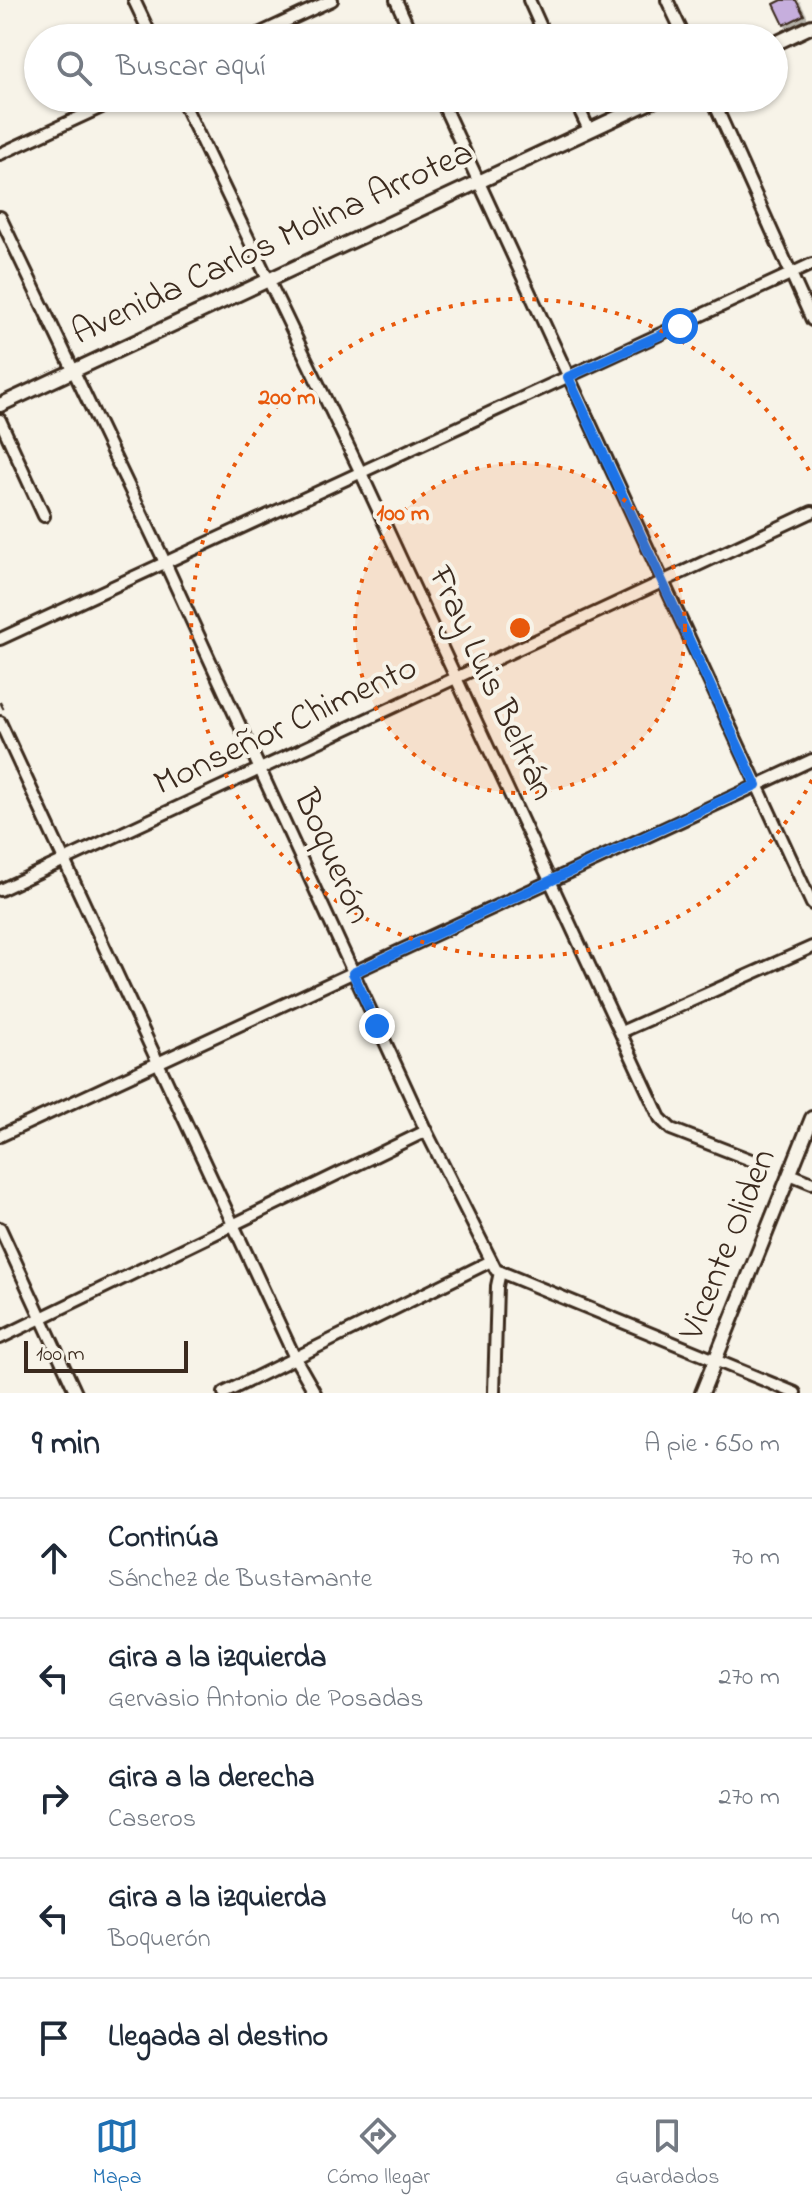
<!DOCTYPE html>
<html lang="es">
<head>
<meta charset="utf-8">
<style>
	body { margin:0; font-family:"Indie Flower",sans-serif; background:#f2f2f3; color:#1f2937 }
	.scale { position:absolute; left:24px; bottom:20px; width:164px; box-sizing:border-box; padding-left:8px; border:4px solid #3b2a1e; border-top:0; font-size:22px; line-height:28px; white-space:nowrap; color:#3b2a1e; -webkit-text-stroke:6px #f7f3e8; paint-order:stroke }
	.stop { position:absolute; width:24px; height:24px; margin:-18px; border:6px solid #1a73e8; border-radius:50%; background:#fff }
	.stop.end { background:#1a73e8; border-color:#fff; box-shadow:0 2px 8px #0008 }
	.list { margin:0; padding:0; list-style:none }
	h2 { display:flex; justify-content:space-between; align-items:center; height:104px; margin:0; padding:0 32px; font-size:34px }
	h2 small { font-size:26px; font-weight:400; color:#747a83 }
	.list li { display:grid; grid-template-columns:52px 1fr auto; gap:24px; align-items:center; box-sizing:border-box; height:120px; padding:0 32px; border-top:2px solid #e0e1e3 }
	.list b { display:block; font-size:30px; white-space:nowrap }
	.list p { margin:0; font-size:26px; white-space:nowrap; color:#747a83 }
	.list em { font-size:26px; font-style:normal; color:#747a83 }
	.icon { flex:none; width:44px; height:44px; fill:none; stroke:currentColor; stroke-width:2; stroke-linecap:round; stroke-linejoin:round }
	.map { position:relative; flex:none; width:812px; height:1393px; overflow:hidden }
	.search { position:absolute; background:#fff; box-shadow:0 2px 6px #0004; left:24px; right:24px; top:24px; height:88px; display:flex; align-items:center; gap:20px; box-sizing:border-box; padding:0 28px; border-radius:44px; color:#747a83; font-size:30px }
	.sheet { height:704px; background:#fff }
	nav { display:flex; justify-content:space-around; align-items:center; box-sizing:border-box; height:112px; border-top:2px solid #e0e1e3; background:#fff; font-size:22px; color:#747a83 }
	nav a { display:grid; justify-items:center; gap:4px }
	nav .on { color:#1f6fb2 }
	.map>svg:first-child { display:block }
	.building { fill:#c6aedd; stroke:#3b2a1e; stroke-width:2; filter:url(#shadow) }
	.lines { fill:none; stroke-linecap:round; stroke-linejoin:round }
	.minor-casing { stroke:#3b2a1e; stroke-width:16 }
	.tertiary-casing { stroke:#3b2a1e; stroke-width:18 }
	.path { stroke:#3b2a1e; stroke-width:2; stroke-dasharray:8 6; stroke-linecap:butt }
	.minor { stroke:#f7f3e8; stroke-width:10 }
	.tertiary { stroke:#f7f3e8; stroke-width:12 }
	.route { stroke:#1a73e8; stroke-width:10 }
	.ring { fill:none; stroke:#e8590c; stroke-width:4; stroke-dasharray:4 8 }
	.labels { text-anchor:middle; dominant-baseline:central; stroke-width:8; stroke-linejoin:round; paint-order:stroke }
	.street-label { font-size:36px; fill:#3b2a1e; stroke:#f7f3e8 }
	.centre { fill:#e8590c; stroke:#f7f3e8; stroke-width:4 }
	.ring-label { font-size:24px; text-anchor:middle; font-weight:bold; fill:#e8590c; stroke:#f7f3e8; stroke-width:8; stroke-linejoin:round; paint-order:stroke }
</style>
</head>
<body>
<div class="map">
<svg width="812" height="1393" viewBox="0 0 812 1393">
	<defs>
		<filter id="shadow"><feDropShadow dx="3.5" dy="3.5" stdDeviation="0" flood-color="#0004"/></filter>
	</defs>
	<rect width="100%" height="100%" fill="#f7f3e8"/>
	<filter id="ink" filterUnits="userSpaceOnUse"><feTurbulence type="fractalNoise" baseFrequency=".0125" numOctaves="2"/><feDisplacementMap in="SourceGraphic" scale="16" xChannelSelector="R" yChannelSelector="G"/><feConvolveMatrix kernelMatrix="1 2 1 2 8 2 1 2 1" color-interpolation-filters="sRGB"/></filter>
	<g filter="url(#ink)">
		<polygon class="building" points="782,0 796,0 804,15 784,25 774,4"/>
		<g class="lines">
			<defs>
				<g id="minor">
					<polyline points="134,0 152,38"/>
					<polyline points="396,0 413,38"/>
					<polyline points="529,0 546,38"/>
					<polyline points="667,0 685,38"/>
					<polyline points="250,38 332,0"/>
					<polyline points="181,98 361,473 660,1118 671,1129 751,1160"/>
					<polyline points="440,98 812,904"/>
					<polyline points="574,98 589,130"/>
					<polyline points="712,98 812,320"/>
					<polyline points="0,154 121,98"/>
					<polyline points="0,217 162,556 426,1131 496,1270 795,1393"/>
					<polyline points="0,420 44,516"/>
					<polyline points="0,639 812,264"/>
					<polyline points="0,722 295,1358 315,1393"/>
					<polyline points="0,890 812,512"/>
					<polyline points="621,1032 812,947"/>
					<polyline points="0,1136 812,760"/>
					<polyline points="790,1174 812,1183"/>
					<polyline points="0,1228 76,1393"/>
					<polyline points="0,1338 426,1131"/>
					<polyline points="224,1393 491,1261"/>
					<polyline points="494,1393 497,1286 500,1272"/>
				</g>
				<g id="tertiary">
					<polyline points="774,44 812,26"/>
					<polyline points="0,405 659,98"/>
					<polyline points="702,1393 812,1118"/>
				</g>
			</defs>
			<use href="#minor" class="minor-casing"/>
			<use href="#tertiary" class="tertiary-casing"/>
			<polyline class="path" points="0,702 5,712"/>
			<use href="#minor" class="minor"/>
			<use href="#tertiary" class="tertiary"/>
		</g>
	</g>
	<g class="lines" filter="url(#ink)">
		<polyline class="route" points="377,1026 353,973 756,785 568,377 680,326"/>
	</g>
	<circle cx="520" cy="628" r="165" fill="#e8590c" fill-opacity=".12"/>
	<g class="ring">
		<circle cx="520" cy="628" r="165"/>
		<path d="M812 780A329 329 0 1 1 812 476"/>
	</g>
	<g class="labels">
		<g class="street-label">
			<text transform="translate(273 244) rotate(-25)">Avenida Carlos Molina Arrotea</text>
			<text transform="translate(490 684) rotate(65)">Fray Luis Beltrán</text>
			<text transform="translate(286 727) rotate(-25)">Monseñor Chimento</text>
			<text transform="translate(331 857) rotate(66)">Boquerón</text>
			<text transform="translate(729 1245) rotate(-68)">Vicente Oliden</text>
		</g>
	</g>
	<circle cx="520" cy="628" r="12" class="centre"/>
	<g class="ring-label">
		<text x="287" y="404">200 m</text>
		<text x="403" y="520">100 m</text>
	</g>
</svg>
<div class="scale">100 m</div>
<div class="stop" style="left:680px;top:326px"></div>
<div class="stop end" style="left:377px;top:1026px"></div>
<div class="search"><svg class="icon" aria-label="search" viewBox="0 0 24 24"><circle cx="10" cy="10" r="6"/><path d="M15 15l6 6"/></svg>Buscar aquí</div>
</div>
<section class="sheet">
<h2>9 min<small>A pie · 650 m</small></h2>
<ul class="list">
<li><svg class="icon" aria-label="ahead" viewBox="0 0 24 24"><path d="M12 20V5M6 11l6-6 6 6"/></svg><div><b>Continúa</b><p>Sánchez de Bustamante</p></div><em>70 m</em></li>
<li><svg class="icon" aria-label="left" viewBox="0 0 24 24"><path d="M17 20v-9H6M10 6l-5 5 5 5"/></svg><div><b>Gira a la izquierda</b><p>Gervasio Antonio de Posadas</p></div><em>270 m</em></li>
<li><svg class="icon" aria-label="right" viewBox="0 0 24 24"><path d="M7 20v-9h11M14 6l5 5-5 5"/></svg><div><b>Gira a la derecha</b><p>Caseros</p></div><em>270 m</em></li>
<li><svg class="icon" aria-label="left" viewBox="0 0 24 24"><path d="M17 20v-9H6M10 6l-5 5 5 5"/></svg><div><b>Gira a la izquierda</b><p>Boquerón</p></div><em>40 m</em></li>
<li><svg class="icon" aria-label="arrive" viewBox="0 0 24 24"><path d="M6 21V4h12l-3 4 3 4H6"/></svg><div><b>Llegada al destino</b></div></li>
</ul>
</section>
<nav>
<a class="on"><svg class="icon" aria-label="map" viewBox="0 0 24 24"><path d="M3 6l6-2 6 2 6-2v14l-6 2-6-2-6 2zM9 4v14M15 6v14"/></svg>Mapa</a>
<a><svg class="icon" aria-label="directions" viewBox="0 0 24 24"><path d="M12 3l9 9-9 9-9-9zM9 14v-3h6M13 9l2 2-2 2"/></svg>Cómo llegar</a>
<a><svg class="icon" aria-label="saved" viewBox="0 0 24 24"><path d="M7 4h10v16l-5-4-5 4z"/></svg>Guardados</a>
</nav>
</body>
</html>
